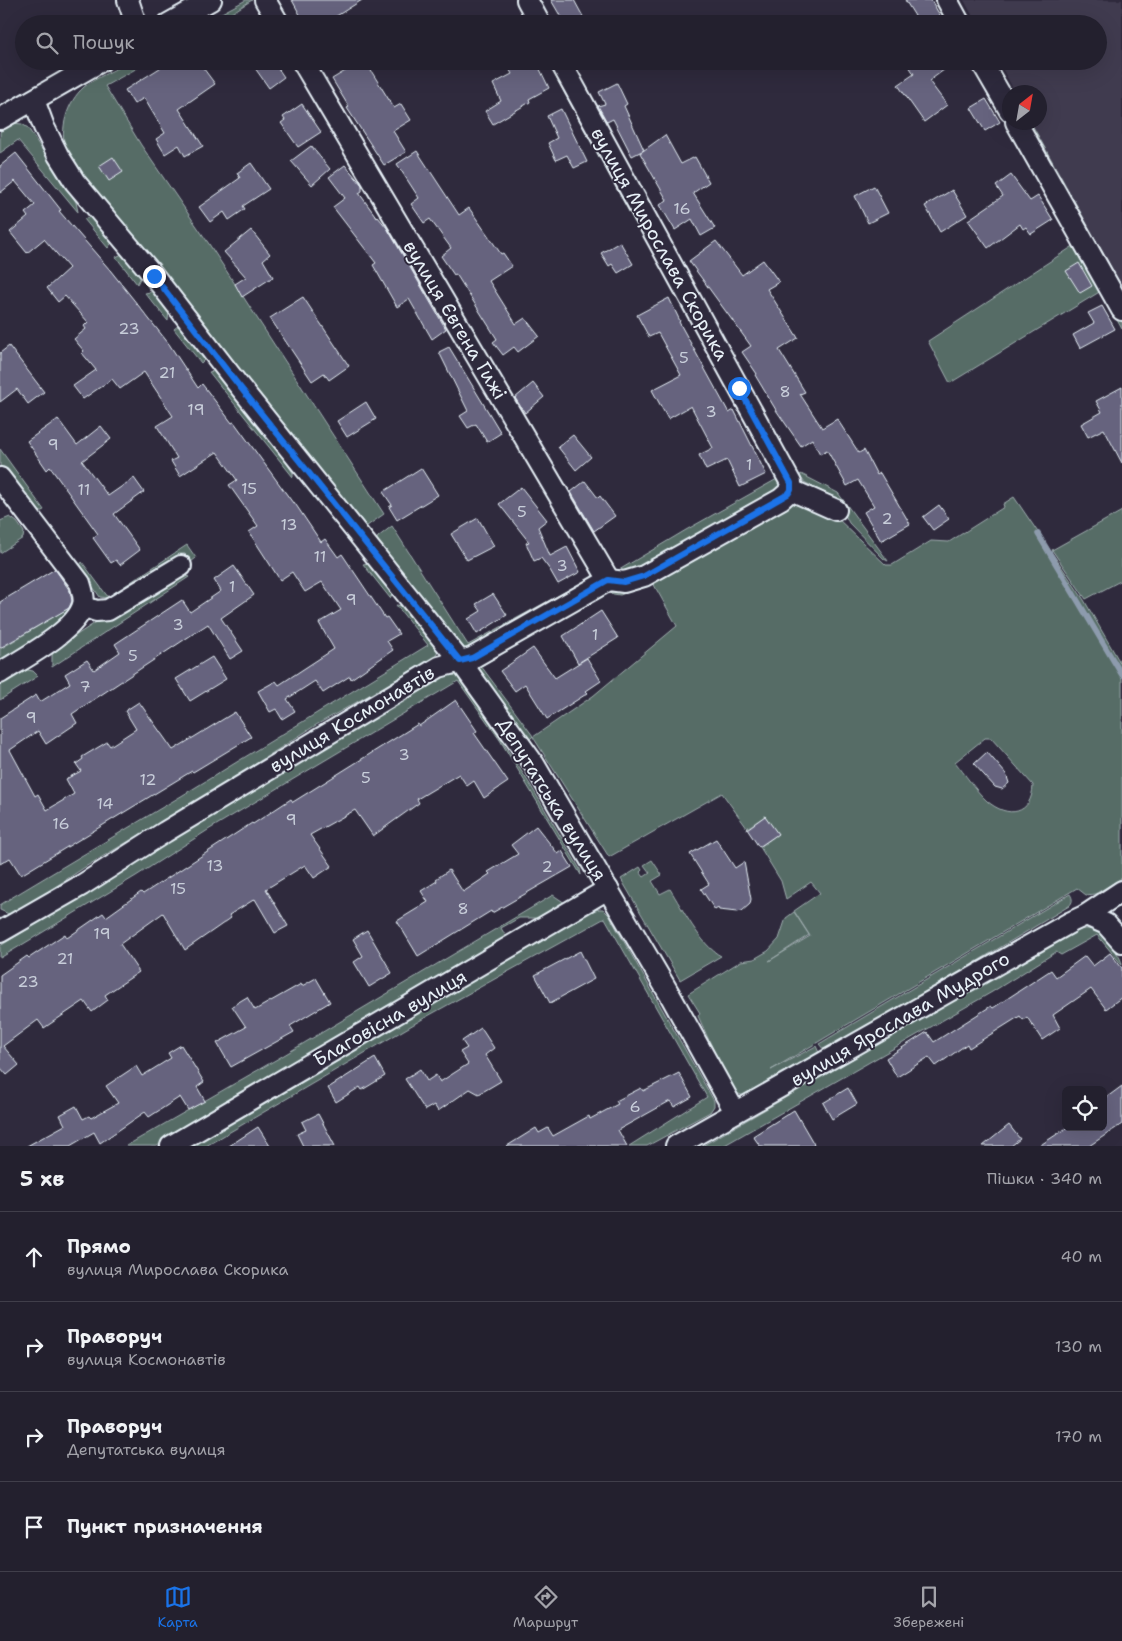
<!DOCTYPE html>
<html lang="uk">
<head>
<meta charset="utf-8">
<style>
	body { margin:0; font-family:"Shantell Sans",sans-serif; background:#2f2d3a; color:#f1f3f6 }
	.controls { position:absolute; right:15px; bottom:15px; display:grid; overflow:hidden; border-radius:8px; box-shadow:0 5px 20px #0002 }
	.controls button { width:45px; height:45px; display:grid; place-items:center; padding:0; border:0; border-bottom:1px solid #403e4a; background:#23202e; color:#f1f3f6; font:25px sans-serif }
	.compass { position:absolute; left:1002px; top:85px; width:45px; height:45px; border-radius:50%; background:#23202e; box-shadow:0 5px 20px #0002; rotate:31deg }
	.stop { position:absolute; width:15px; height:15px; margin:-11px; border:4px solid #1a73e8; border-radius:50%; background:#fff }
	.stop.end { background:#1a73e8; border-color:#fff; box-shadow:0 1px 5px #0008 }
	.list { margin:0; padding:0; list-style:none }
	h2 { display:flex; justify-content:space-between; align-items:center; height:65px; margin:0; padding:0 20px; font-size:21px }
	h2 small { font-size:16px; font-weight:400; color:#a3a3aa }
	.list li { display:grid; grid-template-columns:32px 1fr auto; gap:15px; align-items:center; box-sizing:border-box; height:90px; padding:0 20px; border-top:1px solid #403e4a }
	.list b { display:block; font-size:19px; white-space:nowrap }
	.list p { margin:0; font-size:16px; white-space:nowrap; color:#a3a3aa }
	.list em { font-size:16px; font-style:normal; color:#a3a3aa }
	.icon { flex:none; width:28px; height:28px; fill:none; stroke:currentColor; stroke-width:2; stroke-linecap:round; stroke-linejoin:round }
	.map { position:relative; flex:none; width:1122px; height:1146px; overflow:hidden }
	.search { position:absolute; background:#23202e; box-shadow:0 5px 20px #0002; left:15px; right:15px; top:15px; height:55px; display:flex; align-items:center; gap:12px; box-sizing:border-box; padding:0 18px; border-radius:28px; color:#a3a3aa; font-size:19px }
	.sheet { height:425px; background:#23202e }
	nav { display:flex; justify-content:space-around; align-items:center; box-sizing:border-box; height:70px; border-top:1px solid #403e4a; background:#23202e; font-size:14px; color:#a3a3aa }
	nav a { display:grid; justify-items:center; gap:2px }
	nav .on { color:#1a73e8 }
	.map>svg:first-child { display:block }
	.built { fill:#403b50 }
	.green { fill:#566c66; stroke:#9faeaf; fill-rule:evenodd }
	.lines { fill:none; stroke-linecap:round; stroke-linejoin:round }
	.stream { stroke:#8d9bad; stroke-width:5.5 }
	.building { fill:#66647e; stroke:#e8f1f8 }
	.minor-casing { stroke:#e8f1f8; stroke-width:24 }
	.minor { stroke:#2f2a3d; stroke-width:20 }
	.route { stroke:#1a73e8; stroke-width:6 }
	.labels { text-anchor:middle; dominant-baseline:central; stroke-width:4; stroke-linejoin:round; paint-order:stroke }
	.number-label { font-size:16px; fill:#c8ceda }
	.street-label { font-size:19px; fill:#e8f1f8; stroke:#2f2a3d }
</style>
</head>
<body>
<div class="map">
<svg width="1122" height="1146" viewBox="0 0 1122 1146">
	<rect width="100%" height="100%" fill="#2f2a3d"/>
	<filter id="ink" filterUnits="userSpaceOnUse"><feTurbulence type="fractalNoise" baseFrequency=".02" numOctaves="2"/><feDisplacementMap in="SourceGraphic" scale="10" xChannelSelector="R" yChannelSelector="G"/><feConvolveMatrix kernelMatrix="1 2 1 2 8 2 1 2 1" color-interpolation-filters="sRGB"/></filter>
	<g filter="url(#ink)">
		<polygon class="built" points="964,0 1122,0 1122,287 1031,123 1040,122 1040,92 1015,92 998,61 1098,61 1098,24 977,24"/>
		<g class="green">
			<polygon points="246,0 252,0 214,24 201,24"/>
			<path d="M131 61H150L105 86 141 145 209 244 384 514 367 526 365 527 293 440 199 315 80 174C75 167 69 159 66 151 59 129 67 102 84 87 93 79 119 68 131 61Z"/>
			<polygon points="291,61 294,61 584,551 596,577 463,652 376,541 378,537 392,526 468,645 592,577 593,572 430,292"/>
			<polygon points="307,61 313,61 352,128 416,233 478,344 511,397 541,453 614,573 686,530 777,479 748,422 719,373 671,282 673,282 681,293 706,342 728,377 778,466 782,476 781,483 778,489 770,499 645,570 622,578 612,577 606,571 599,556 544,468 541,454 535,451 530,444 431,262 378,173"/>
			<polygon points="547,61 550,61 664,269 634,221"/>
			<polygon points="971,61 975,61 1122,322 1122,329 1101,291 950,383 928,341 1075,245"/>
			<polygon points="11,123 22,124 28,128 76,202 78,212 18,140 0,153 0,132"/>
			<polygon points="1023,123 1031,123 1122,287 1122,301"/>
			<polygon points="92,216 113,241 108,248 84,219"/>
			<polygon points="124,253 142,275 137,284 116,257"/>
			<polygon points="155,291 169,309 168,321 145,293"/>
			<polygon points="179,325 182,329 186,328 207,357 201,363 174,329"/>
			<polygon points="217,370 276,446 293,473 293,477 209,372"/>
			<polygon points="0,449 44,510 39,512 33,511 0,468"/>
			<polygon points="801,474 838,493 888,561 884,559 849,523 837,499 804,482 800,476"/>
			<path d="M1014 497 1084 600 1122 666V878L1095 894 1086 895 1077 888 771 1070 816 1046 820 1055 747 1097 736 1093 730 1087 698 1016 700 1013 688 994 741 961 754 959 768 951 779 939 786 918 794 912 809 935 769 961 810 936 794 911 820 893 811 882 786 899 781 881 760 847 778 834 765 816 747 828 722 793 609 857 533 737 593 696 677 626 653 583 620 595 607 593 481 666 533 736 529 740 477 667V662L605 590 783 506 799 502 835 516 886 565H892L931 541 949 542 1004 507 1003 504ZM985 738H991L1033 785C1032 815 1008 819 987 801 975 790 965 774 955 762Z"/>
			<polygon points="1122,511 1122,580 1086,599 1052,550"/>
			<polygon points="10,517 17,522 24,532 23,538 0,553 0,521"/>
			<polygon points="187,545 196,558 191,562 185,554 179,554 111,598 100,597 79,567 82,562 108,597"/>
			<polygon points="369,563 393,593 390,598 363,564"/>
			<polygon points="182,573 189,577 52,667 52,655 55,649 169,575"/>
			<polygon points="77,603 73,616 0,664 0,649"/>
			<polygon points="396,605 402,606 406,610 437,646 438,650 435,658 316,725 207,795 85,867 19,911 11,915 0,910 0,905 11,898 183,795 428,645"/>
			<polygon points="23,669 33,671 38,676 0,700 0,681"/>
			<polygon points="444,674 458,676 463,681 531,786 580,869 581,875 500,740 458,681 208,830 136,876 0,958 0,946 138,862 151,848"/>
			<path d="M652 860 662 875 652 881 660 894 670 889C682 908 701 946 721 956L680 980 621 879 640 867 642 870 640 872 644 877 650 873 644 865Z"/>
			<path d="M1070 894C1073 899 1073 902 1069 906L873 1024 825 1051 819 1044Z"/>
			<polygon points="553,895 565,903 540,918 519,918 501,928 505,935 504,938 267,1083 157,1146 126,1146 279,1058"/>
			<polygon points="599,909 603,909 609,915 714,1101 714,1106 710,1112 647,1146 629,1146 707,1097 605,918 426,1017 206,1146 180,1146 420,1006 589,912"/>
			<path d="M1083 929C1088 929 1094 929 1099 933 1106 937 1122 957 1122 965L1097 935 1061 955 1056 952 992 992 723 1146H702L1075 930Z"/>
		</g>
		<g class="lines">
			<polyline class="stream" points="1038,534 1122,675"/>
		</g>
		<g class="building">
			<polygon points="292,0 362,0 335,17 338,24 305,24"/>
			<polygon points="551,0 574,0 587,24 565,24"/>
			<polygon points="905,0 931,0 945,24 920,24"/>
			<polygon points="171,61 198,61 215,84 179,109 203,146 185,156 179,145 165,154 156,139 165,133 144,98 134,104 125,90"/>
			<polygon points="250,61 273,61 284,77 269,88"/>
			<polygon points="362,61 365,61 394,108 401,104 411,120 393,131 406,152 384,165 347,108 349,107 332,79"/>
			<polygon points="505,61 536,61 549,88 529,99 530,102 493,124 485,111 501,101 493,84 512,74"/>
			<polygon points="906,61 956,61 929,81 947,105 924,122 898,85 914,74"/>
			<polygon points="617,83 627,104 624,106 644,150 632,156 613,119 607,122 598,106 605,104 599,92"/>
			<polygon points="986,99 1000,122 985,131 971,108"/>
			<polygon points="302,104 321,132 298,147 281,123 285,120 283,117"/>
			<polygon points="561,109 587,162 574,168 567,155 556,160 548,143 557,138 547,116"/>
			<polygon points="665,135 681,164 695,157 709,182 693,193 715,228 701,236 692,219 675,230 660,205 667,200 640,153"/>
			<polygon points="311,146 330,169 312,185 291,161"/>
			<polygon points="417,151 459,215 469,208 501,254 503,253 512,266 489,281 516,324 525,318 539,336 518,352 514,347 503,355 493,342 497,339 456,274 454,275 441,256 451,248 430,219 424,223 411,204 419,198 397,164"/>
			<polygon points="16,153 61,210 59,211 110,270 169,344 198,388 202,384 232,423 234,422 293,503 294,502 321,542 325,539 338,557 342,554 385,618 387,617 399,634 387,641 393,650 351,679 350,676 323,693 315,681 287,699 295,711 282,719 276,709 270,712 258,691 276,681 279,685 334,649 319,623 341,610 322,582 305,592 292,572 280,580 249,532 258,526 229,485 237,480 217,452 180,476 171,461 177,458 157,426 173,416 144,372 120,389 112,379 83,399 73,386 96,370 82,353 84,351 74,339 86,329 84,326 88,322 65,296 58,302 47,288 69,268 44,239 27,253 10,232 28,217 25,213 35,205 15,181 0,193 0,166"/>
			<polygon points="113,157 123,172 109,181 99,166"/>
			<polygon points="251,163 269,189 243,206 245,209 229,220 224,212 210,222 199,207 240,178 237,173"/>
			<polygon points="345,165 362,185 362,191 359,193 377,218 378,217 387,228 446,329 432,339 409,299 397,307 373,265 376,263 333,207 345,198 329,177"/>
			<polygon points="1011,175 1030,201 1038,196 1053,220 1031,234 1026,227 1023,229 1020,224 988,248 968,220 1003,196 996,186"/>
			<polygon points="874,186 888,213 868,223 855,196"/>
			<polygon points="952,190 967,215 940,232 925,206"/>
			<polygon points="251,230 270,254 263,260 273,277 242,297 235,284 246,277 224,252"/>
			<polygon points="716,241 742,275 763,260 779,282 767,289 798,338 779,350 805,392 800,394 822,428 837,419 859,453 864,450 877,475 880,473 910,524 881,541 864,512 874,506 858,480 847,486 827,450 820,454 812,439 801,446 776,410 755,375 757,374 742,352 751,346 689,261"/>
			<polygon points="620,242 633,264 618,273 612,264 609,266 601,253"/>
			<polygon points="1079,263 1092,286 1080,293 1066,271"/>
			<polygon points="303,297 349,366 329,380 324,373 312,381 270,318"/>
			<polygon points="669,298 680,321 679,322 729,413 734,410 766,474 740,487 727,460 706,470 699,455 713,448 691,406 668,419 652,390 681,375 658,333 649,337 637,315"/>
			<polygon points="1102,306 1115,329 1080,348 1073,335 1094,323 1088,313"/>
			<polygon points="9,346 44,392 28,404 17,389 0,402 0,353"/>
			<polygon points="449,347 501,433 487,442 476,424 468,428 460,416 468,411 439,352"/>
			<polygon points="533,383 544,397 525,413 515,398"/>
			<polygon points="1122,387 1122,463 1104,429 1088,437 1081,424 1102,412 1096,401"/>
			<polygon points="366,402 376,419 347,437 337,421"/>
			<polygon points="58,419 77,445 101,426 111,439 82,461 108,496 134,478 144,492 114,514 140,550 120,565 116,560 111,563 93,538 98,534 50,467 47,470 27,441"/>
			<polygon points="573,435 591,457 576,470 558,447"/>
			<polygon points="421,468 438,495 397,520 389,507 392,505 383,492"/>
			<polygon points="585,481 598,498 600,496 615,516 594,531 571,492"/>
			<polygon points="521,487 547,520 538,527 550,556 567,547 580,572 558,584 550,570 541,558 534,561 526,543 529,542 499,504"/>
			<polygon points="939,505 949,519 933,530 923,517"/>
			<polygon points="478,518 494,546 467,560 451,534"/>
			<polygon points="234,566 254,595 221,618 243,651 230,659 208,624 72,714 77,723 46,744 38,731 10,750 35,796 38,794 47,810 74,794 66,779 81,771 76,764 83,759 82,757 107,742 110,746 136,729 125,711 139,702 173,750 235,712 251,737 193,772 192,771 21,875 10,858 0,864 0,718 36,695 40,702 70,683 65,674 87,660 94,670 120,652 115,644 182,600 190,612 221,591 214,580"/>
			<polygon points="55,569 70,591 72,601 69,608 0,648 0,602"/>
			<polygon points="493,594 507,615 477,634 468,619 481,611 476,604"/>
			<polygon points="601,611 618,638 578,663 563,636"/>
			<polygon points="533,648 555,678 587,658 601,681 586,691 588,693 547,719 525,684 515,691 500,671"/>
			<polygon points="212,657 226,679 190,701 176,679"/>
			<polygon points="456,700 477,731 474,733 508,782 484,798 474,781 467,786 459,774 417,799 419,803 373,836 355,810 310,835 332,866 314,878 305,865 266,889 288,926 275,933 255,899 229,915 231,918 185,950 163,913 120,944 139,972 105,995 108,1000 92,1012 84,1001 44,1028 38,1020 3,1046 19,1065 7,1075 0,1067 0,975 27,956 29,958 65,934 67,938 103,913 106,917 141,892 143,894 252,823 253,824 291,799 293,802 418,724 419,726"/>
			<polygon points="987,752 1006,774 1009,783 1002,789 995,787 974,764"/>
			<polygon points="765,816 778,834 759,847 747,829"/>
			<polygon points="536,826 558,854 562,851 572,867 492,913 491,911 418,956 397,921 428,902 421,891 437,881 436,879 449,870 463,892 490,874 488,872 518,854 511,845"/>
			<polygon points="716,839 735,868 744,862 751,899 750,904 742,911 737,912 719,910 718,908 715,910 701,889 709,884 690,854"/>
			<polygon points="367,930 392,973 369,987 354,962 363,956 353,939"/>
			<polygon points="580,951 594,979 550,1003 535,975"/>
			<polygon points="1110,953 1122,968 1122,997 1106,1009 1091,989 1053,1015 1060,1028 1042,1040 1027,1017 1023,1020 1020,1016 969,1048 967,1044 936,1066 929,1057 897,1077 886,1058 927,1032 934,1042 991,1006 993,1008 1051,970 1056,977 1085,956 1093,966"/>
			<polygon points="316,978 330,1002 290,1026 294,1032 231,1067 217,1043 246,1027 232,1006 247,997 255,1010 301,984 302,986"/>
			<polygon points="481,1028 494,1048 485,1055 501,1081 479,1094 470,1089 438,1111 434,1105 425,1110 405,1079 420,1069 427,1081 436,1075 440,1082 468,1064 460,1052 467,1048 462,1041"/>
			<polygon points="181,1045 204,1082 197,1087 205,1101 188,1110 180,1097 149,1117 145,1112 100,1143 94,1132 70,1146 27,1146 65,1125 60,1115 76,1106 83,1119 89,1116 91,1118 118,1103 106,1086 136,1066 142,1076 171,1058 168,1053"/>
			<polygon points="375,1058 385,1076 362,1090 360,1087 336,1102 328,1088"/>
			<polygon points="679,1073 692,1097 674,1107 670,1101 618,1130 627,1146 507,1146 536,1128 539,1133 548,1128 553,1136 589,1116 590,1119 618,1104 616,1101 641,1088 643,1091"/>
			<polygon points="1122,1086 1122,1124 1089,1146 1039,1146 1068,1127 1103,1127 1103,1100"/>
			<polygon points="848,1088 857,1104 832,1119 823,1103"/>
			<polygon points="794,1110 815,1146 760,1146 753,1136"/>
			<polygon points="318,1114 335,1146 303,1146 297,1134 306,1130 302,1122"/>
			<polygon points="1009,1125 1020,1139 1011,1146 983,1146"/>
			<polygon points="258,1127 270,1146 229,1146"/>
		</g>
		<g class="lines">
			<defs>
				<g id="minor">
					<polyline points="128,0 136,24"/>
					<polyline points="265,0 279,24"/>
					<polyline points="527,0 540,24"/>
					<polyline points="947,0 960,24"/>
					<polyline points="168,24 211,0"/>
					<polyline points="302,61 609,580"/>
					<polyline points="560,61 791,483 791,490 836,510"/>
					<polyline points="981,61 1010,111"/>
					<polyline points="34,100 44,127 58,155 75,182 154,276 236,382 460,661 534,764 670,995 735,1112"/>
					<polyline points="0,119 101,61"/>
					<polyline points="1016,122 1122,310"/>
					<path d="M0 478 80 583C82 590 85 598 83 605 76 631 22 659 0 673"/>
					<polyline points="83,606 96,611 108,610 181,566"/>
					<polyline points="1086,915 1106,924 1122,942"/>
					<polyline points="0,932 82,885 165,832 439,667 472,658 609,580 624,582 644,576 781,499 791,490"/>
					<polyline points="171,1146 608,889"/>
					<polyline points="676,1146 1071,922 1086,915 1122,891"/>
				</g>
			</defs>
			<use href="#minor" class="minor-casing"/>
			<use href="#minor" class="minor"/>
		</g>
	</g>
	<g class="lines" filter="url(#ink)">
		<polyline class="route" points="154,276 236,382 460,661 472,658 608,580 624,582 644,576 788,494 791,490 791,483 739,388"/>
	</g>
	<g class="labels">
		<g class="number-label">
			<text x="682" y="208">16</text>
			<text x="129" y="328">23</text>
			<text x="684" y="357">5</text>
			<text x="167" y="372">21</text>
			<text x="785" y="391">8</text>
			<text x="196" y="409">19</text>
			<text x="711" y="411">3</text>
			<text x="53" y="444">9</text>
			<text x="749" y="464">1</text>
			<text x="249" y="488">15</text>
			<text x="84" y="489">11</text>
			<text x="522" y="511">5</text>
			<text x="887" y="518">2</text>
			<text x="289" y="524">13</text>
			<text x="320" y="556">11</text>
			<text x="562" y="565">3</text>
			<text x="232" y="586">1</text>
			<text x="351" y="599">9</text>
			<text x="178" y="624">3</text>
			<text x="595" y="634">1</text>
			<text x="133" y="655">5</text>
			<text x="85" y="686">7</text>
			<text x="31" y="717">9</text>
			<text x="404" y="754">3</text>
			<text x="366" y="777">5</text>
			<text x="148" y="779">12</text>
			<text x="105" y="803">14</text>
			<text x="291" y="819">9</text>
			<text x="61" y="823">16</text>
			<text x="215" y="865">13</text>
			<text x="547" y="866">2</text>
			<text x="178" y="888">15</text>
			<text x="463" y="908">8</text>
			<text x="102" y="933">19</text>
			<text x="65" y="958">21</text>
			<text x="28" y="981">23</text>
			<text x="635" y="1106">6</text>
		</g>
		<g class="street-label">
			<text transform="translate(660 244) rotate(61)">вулиця Мирослава Скорика</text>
			<text transform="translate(455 320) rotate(59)">вулиця Євгена Гижі</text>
			<text transform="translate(352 719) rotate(-31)">вулиця Космонавтів</text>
			<text transform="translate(552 799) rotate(58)">Депутатська вулиця</text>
			<text transform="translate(390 1018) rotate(-30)">Благовісна вулиця</text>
			<text transform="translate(900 1019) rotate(-30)">вулиця Ярослава Мудрого</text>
		</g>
	</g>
</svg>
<div class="controls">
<button><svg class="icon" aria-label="locate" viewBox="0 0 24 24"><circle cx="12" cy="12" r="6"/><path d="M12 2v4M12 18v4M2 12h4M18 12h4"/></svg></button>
</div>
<svg class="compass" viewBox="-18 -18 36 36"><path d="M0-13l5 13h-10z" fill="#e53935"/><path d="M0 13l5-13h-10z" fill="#a3a3aa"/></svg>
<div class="stop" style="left:739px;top:388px"></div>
<div class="stop end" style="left:154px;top:276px"></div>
<div class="search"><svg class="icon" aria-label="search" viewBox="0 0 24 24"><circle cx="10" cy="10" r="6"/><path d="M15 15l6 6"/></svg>Пошук</div>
</div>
<section class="sheet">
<h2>5 хв<small>Пішки · 340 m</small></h2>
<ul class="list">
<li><svg class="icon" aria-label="ahead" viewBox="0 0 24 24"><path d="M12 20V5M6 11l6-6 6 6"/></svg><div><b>Прямо</b><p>вулиця Мирослава Скорика</p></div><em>40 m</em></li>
<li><svg class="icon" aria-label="right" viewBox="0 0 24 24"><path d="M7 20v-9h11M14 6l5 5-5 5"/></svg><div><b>Праворуч</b><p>вулиця Космонавтів</p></div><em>130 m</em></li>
<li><svg class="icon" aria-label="right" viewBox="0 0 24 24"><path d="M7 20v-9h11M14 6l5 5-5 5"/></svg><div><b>Праворуч</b><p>Депутатська вулиця</p></div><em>170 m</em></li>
<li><svg class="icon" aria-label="arrive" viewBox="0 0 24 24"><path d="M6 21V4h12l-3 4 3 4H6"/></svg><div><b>Пункт призначення</b></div></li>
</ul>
</section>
<nav>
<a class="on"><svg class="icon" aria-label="map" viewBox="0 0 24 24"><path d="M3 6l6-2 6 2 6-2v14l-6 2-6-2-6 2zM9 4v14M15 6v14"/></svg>Карта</a>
<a><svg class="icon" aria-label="directions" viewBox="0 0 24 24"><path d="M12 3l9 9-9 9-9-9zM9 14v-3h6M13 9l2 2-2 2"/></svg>Маршрут</a>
<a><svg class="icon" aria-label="saved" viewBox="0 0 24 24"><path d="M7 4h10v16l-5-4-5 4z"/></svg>Збережені</a>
</nav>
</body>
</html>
